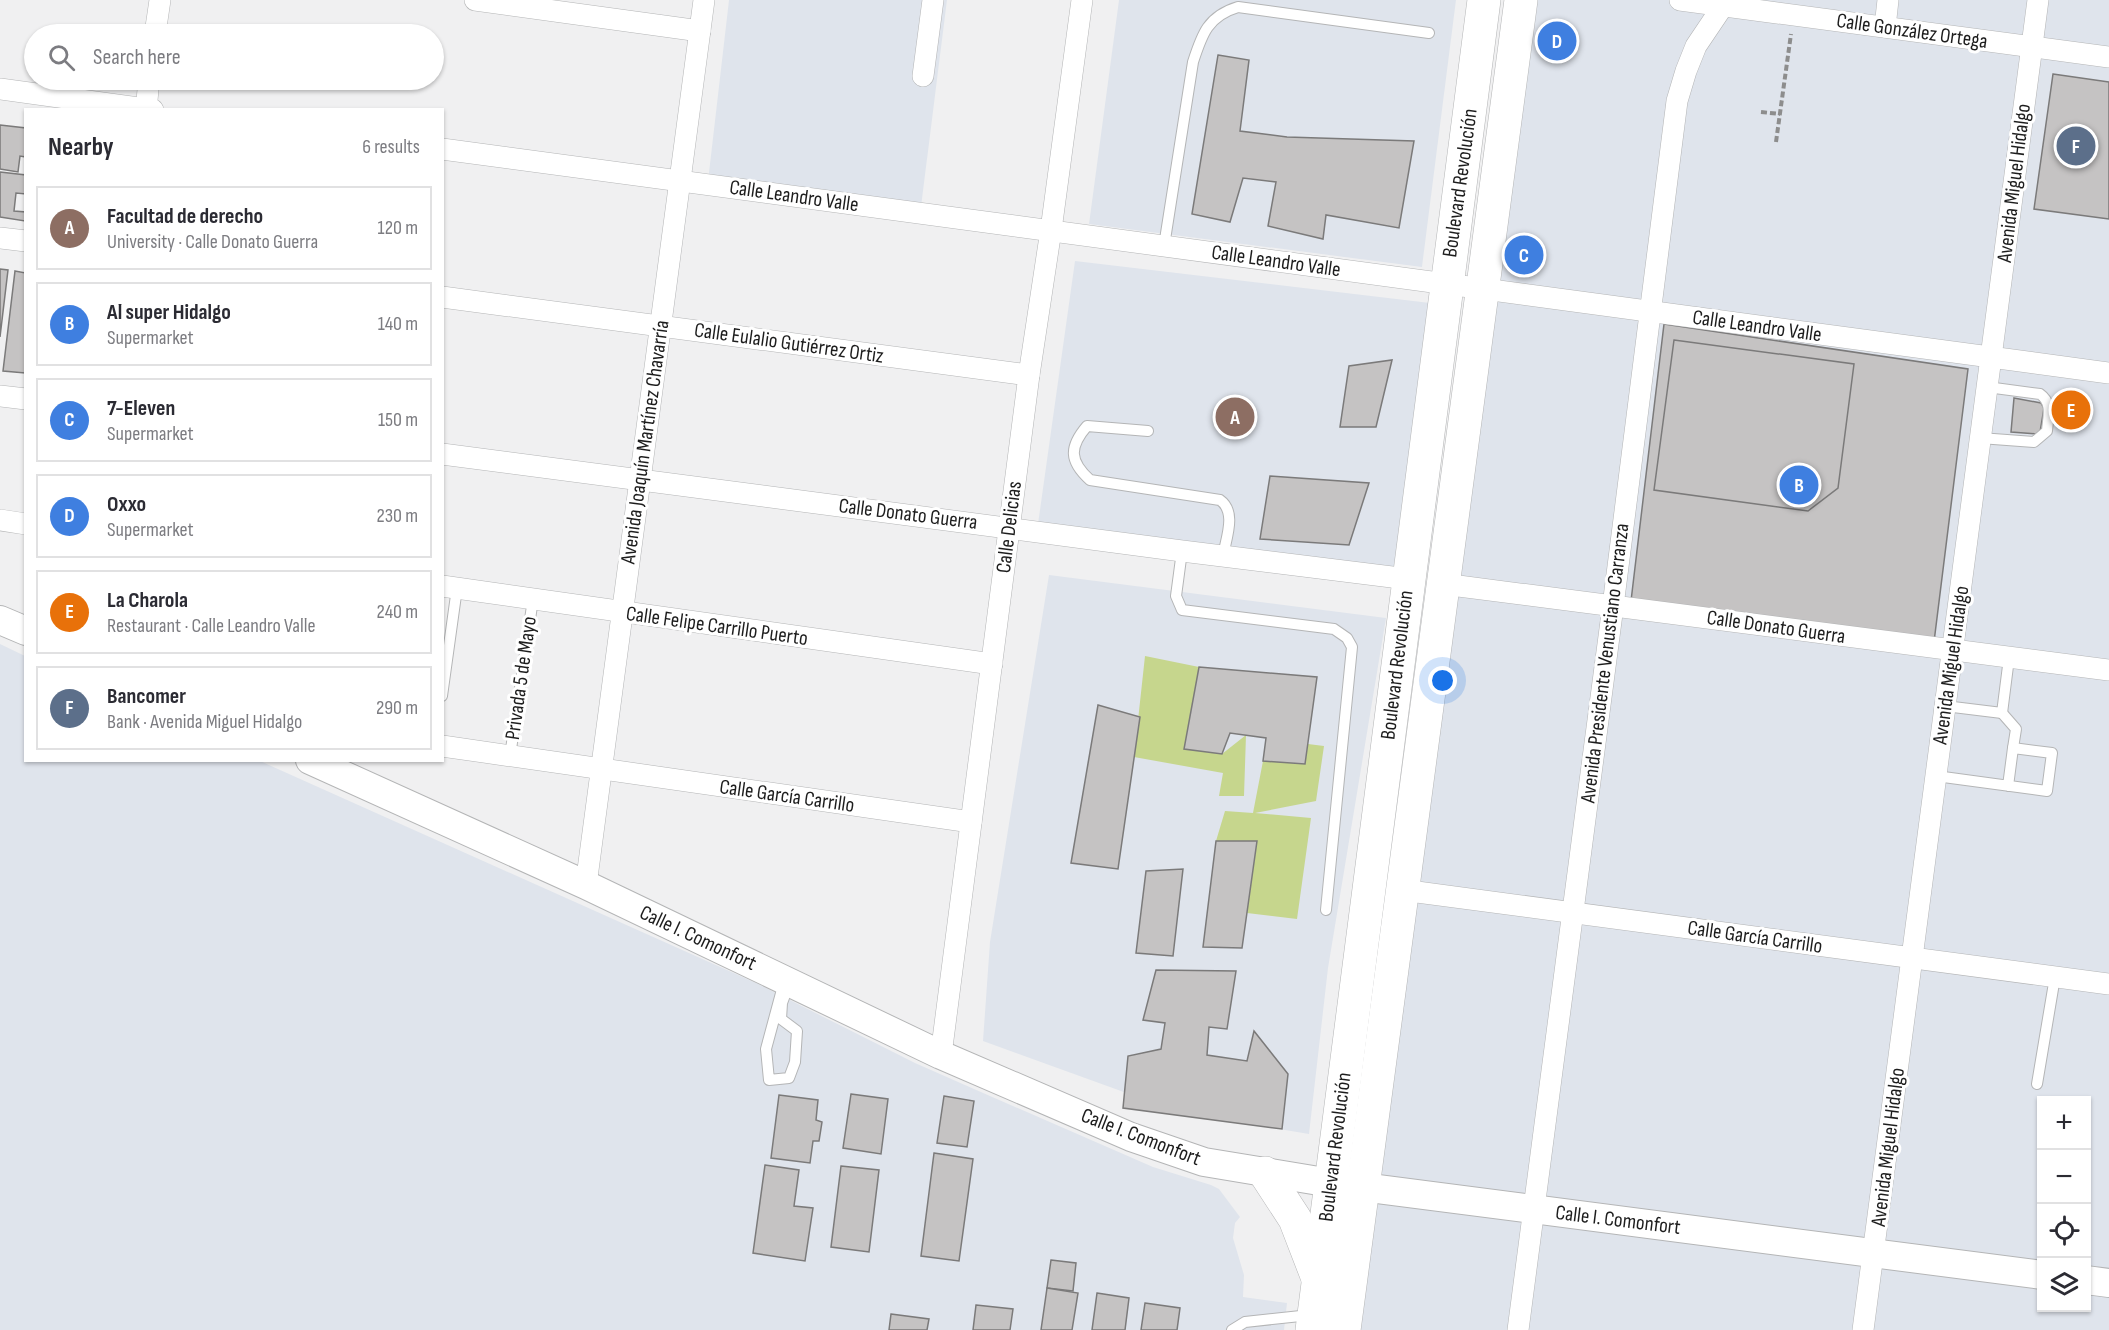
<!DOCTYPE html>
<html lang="en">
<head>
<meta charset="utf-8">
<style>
	body { margin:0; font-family:"Sofia Sans Condensed",sans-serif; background:#f7f7f7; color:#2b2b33 }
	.controls { position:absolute; right:18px; bottom:18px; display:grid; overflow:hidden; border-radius:0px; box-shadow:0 2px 4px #0004 }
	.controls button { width:54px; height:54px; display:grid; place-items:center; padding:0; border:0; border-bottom:2px solid #e1e1e2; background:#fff; color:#2b2b33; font:30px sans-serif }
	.you { position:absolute; left:1443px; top:681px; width:21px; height:21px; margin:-15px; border:4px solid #fff; border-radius:50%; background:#1a73e8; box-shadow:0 0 0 9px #1a73e833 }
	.badge { display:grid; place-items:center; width:39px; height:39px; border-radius:50%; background:#cd402f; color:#fff; font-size:20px; font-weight:700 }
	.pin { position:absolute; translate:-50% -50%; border:3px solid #fff; box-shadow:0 2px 6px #0006 }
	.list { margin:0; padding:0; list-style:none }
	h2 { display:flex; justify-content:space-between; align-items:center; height:78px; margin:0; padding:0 24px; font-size:26px }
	h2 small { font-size:20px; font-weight:400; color:#7c7c81 }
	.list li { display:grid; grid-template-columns:39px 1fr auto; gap:18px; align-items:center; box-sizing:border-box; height:84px; margin:0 12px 12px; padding:0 12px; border:2px solid #e1e1e2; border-radius:0px }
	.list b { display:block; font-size:22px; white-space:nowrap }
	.list p { margin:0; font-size:20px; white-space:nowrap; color:#7c7c81 }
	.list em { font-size:20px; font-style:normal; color:#7c7c81 }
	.icon { flex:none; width:33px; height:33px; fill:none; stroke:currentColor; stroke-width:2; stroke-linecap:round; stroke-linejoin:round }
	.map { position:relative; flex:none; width:2109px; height:1330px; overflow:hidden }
	.search { position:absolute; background:#fff; box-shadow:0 2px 4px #0004; left:24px; top:24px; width:420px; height:66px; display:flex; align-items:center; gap:15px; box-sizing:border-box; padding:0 21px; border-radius:33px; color:#7c7c81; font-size:22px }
	.panel { position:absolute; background:#fff; box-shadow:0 2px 4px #0004; left:24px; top:108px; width:420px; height:654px; border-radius:0px }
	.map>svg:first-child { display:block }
	.built { fill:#dfe4ec; fill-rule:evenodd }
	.green { fill:#c6d68d }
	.building { fill:#c5c3c3; stroke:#7b7a7a; stroke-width:1.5 }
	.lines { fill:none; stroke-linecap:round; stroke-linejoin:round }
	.lane-casing { stroke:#b4b5b6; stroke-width:12 }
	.street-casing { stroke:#b4b5b6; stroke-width:22 }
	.secondary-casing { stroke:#b4b5b6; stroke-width:30 }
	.primary-casing { stroke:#b4b5b6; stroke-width:34 }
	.path { stroke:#8d8d8d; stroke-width:4; stroke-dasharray:6 3; stroke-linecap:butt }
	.lane { stroke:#fff; stroke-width:10 }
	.street { stroke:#fff; stroke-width:21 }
	.secondary { stroke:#fff; stroke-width:28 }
	.primary { stroke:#fff; stroke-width:33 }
	.labels { text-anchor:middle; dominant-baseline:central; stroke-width:6; stroke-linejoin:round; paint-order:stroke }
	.street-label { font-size:21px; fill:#1d1d1d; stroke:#fff }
</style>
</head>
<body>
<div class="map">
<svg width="2109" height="1330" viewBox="0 0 2109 1330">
	<rect width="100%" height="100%" fill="#f0f0f1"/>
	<g class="built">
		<polygon points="729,0 947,0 921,207 708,181"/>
		<polygon points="1119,0 1456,0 1422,267 1089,224"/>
		<path d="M1509 0H2109V1330H1338ZM2042 1100H2086V1308H2042Z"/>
		<polygon points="1075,261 1430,303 1396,580 1037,531"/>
		<polygon points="1049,575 1386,618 1328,968 1309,1134 1179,1112 983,1041 990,942"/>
		<polygon points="0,644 25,656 26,760 260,761 756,983 915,1063 974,1089 1153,1167 1211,1185 1219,1189 1240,1217 1235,1223 1233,1238 1244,1275 1243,1297 1287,1303 1284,1330 0,1330"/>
	</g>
	<g class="green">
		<polygon points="1145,656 1199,667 1184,749 1222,754 1246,735 1244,796 1219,796 1223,773 1134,757"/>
		<polygon points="1308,744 1324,746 1316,801 1255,813 1311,818 1297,919 1247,913 1257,841 1216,841 1225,811 1253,813 1263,761 1305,764"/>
	</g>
	<g class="building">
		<polygon points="1548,22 1569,25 1565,60 1544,58"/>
		<polygon points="1218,55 1249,60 1240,131 1287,137 1414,141 1399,228 1326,215 1323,239 1268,226 1276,182 1243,178 1230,222 1192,214"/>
		<polygon points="2053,74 2109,82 2109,219 2034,209"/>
		<polygon points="0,125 26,128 26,157 20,156 18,172 0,169"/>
		<polygon points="0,172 26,175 26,194 16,193 14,211 26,212 25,221 0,217"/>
		<polygon points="0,269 8,270 0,337"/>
		<polygon points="15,271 26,273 25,373 3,371"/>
		<polygon points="1664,324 1968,369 1934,642 1631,601"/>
		<polygon points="1674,340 1854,364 1838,488 1808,511 1654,490"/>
		<polygon points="1392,360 1376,427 1340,427 1349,366"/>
		<polygon points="2065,396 2080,398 2076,424 2062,421"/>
		<polygon points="2014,398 2041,403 2044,408 2040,432 2037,434 2011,432"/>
		<polygon points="1270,476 1369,483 1349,545 1260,539"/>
		<polygon points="1199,667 1317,677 1305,764 1263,761 1266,738 1230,733 1222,754 1184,749"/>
		<polygon points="1098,705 1140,717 1118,869 1071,863"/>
		<polygon points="1216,841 1257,841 1242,948 1203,947"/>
		<polygon points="1183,869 1173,956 1136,953 1146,871"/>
		<polygon points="1156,970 1236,971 1227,1029 1209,1027 1207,1055 1247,1061 1254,1031 1288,1074 1282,1129 1123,1108 1128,1056 1161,1049 1165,1023 1143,1020"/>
		<polygon points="851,1094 888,1099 881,1154 843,1148"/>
		<polygon points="779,1095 818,1100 816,1120 822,1122 819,1141 813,1141 810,1163 771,1158"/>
		<polygon points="944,1096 974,1101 967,1147 937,1143"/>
		<polygon points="934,1153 973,1159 959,1261 921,1256"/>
		<polygon points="765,1165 799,1170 794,1206 813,1208 805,1261 753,1253"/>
		<polygon points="841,1166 879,1170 869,1252 831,1247"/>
		<polygon points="1051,1260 1076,1263 1073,1291 1047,1288"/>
		<polygon points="1047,1288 1078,1293 1072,1330 1041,1330"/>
		<polygon points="1097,1293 1129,1298 1125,1330 1092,1330"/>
		<polygon points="1145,1303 1180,1308 1177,1330 1141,1330"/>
		<polygon points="976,1305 1013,1309 1010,1330 973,1330"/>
		<polygon points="891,1314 929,1319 927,1330 889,1330"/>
	</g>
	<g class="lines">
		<defs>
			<g id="lane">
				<path d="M1164 246 1193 62C1202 34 1208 16 1238 7L1429 33"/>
				<path d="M1148 431 1087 426C1069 447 1069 461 1090 480L1220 500C1237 512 1226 538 1223 556"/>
				<path d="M1980 438 2034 442 2047 431C2048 417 2053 403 2040 394L1987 387"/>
				<polyline points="1182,551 1176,596 1182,610 1334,629 1347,638 1352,647 1326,910"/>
				<polyline points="442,696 457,588"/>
				<polyline points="1945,706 2002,713 2009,658"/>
				<polyline points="2002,713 2016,729 2013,748"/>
				<polyline points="510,756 533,599"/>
				<polyline points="1936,776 2047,791 2052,753 2013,748 2008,786"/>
				<polyline points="784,982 766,1049 769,1080 789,1078 795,1062 797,1031 781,1019 782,1003 789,984"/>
				<polyline points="2037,1084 2055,977"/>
				<polyline points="1232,1330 1245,1322 1310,1315"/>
			</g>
			<g id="street">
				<polyline points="475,0 700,31"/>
				<polyline points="1680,0 2109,57"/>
				<polyline points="1885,27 1888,0"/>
				<polyline points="155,34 160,0"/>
				<polyline points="923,76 933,0"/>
				<polyline points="0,89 153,110"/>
				<polyline points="146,110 149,80"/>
				<polyline points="442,149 2109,373"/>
				<polyline points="0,238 26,241"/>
				<polyline points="442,297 1029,375"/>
				<polyline points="0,396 26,399"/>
				<polyline points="442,454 1182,551 1408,579"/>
				<polyline points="0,520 26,524"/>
				<polyline points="1443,584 2109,670"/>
				<polyline points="442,586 992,664"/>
				<polyline points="442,746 971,822"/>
				<polyline points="586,885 704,0"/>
				<polyline points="1402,890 2109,984"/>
				<polyline points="941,1055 1029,375 1051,230 1082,0"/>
				<polyline points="1518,1330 1613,606 1677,101 1686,71 1696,46 1727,0"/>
				<polyline points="1863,1330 2038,0"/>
			</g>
			<g id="secondary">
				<polyline points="0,620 26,631"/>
				<polyline points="310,760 586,885 941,1055 1131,1137 1204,1162 1331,1183 2042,1275"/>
				<polyline points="2086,1280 2109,1283"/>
			</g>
			<g id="primary">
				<polyline points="1265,1173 1295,1219 1317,1276"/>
				<polyline points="1312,1330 1484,0"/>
				<polyline points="1344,1330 1521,0"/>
			</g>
		</defs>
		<use href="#lane" class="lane-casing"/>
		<use href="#street" class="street-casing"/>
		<use href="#secondary" class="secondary-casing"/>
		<use href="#primary" class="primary-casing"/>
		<g class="path">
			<polyline points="1761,112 1780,114"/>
			<polyline points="1776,142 1791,34"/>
		</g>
		<use href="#lane" class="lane"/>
		<use href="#street" class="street"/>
		<use href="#secondary" class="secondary"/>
		<use href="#primary" class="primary"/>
	</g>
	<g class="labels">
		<g class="street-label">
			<text transform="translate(1912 31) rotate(8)">Calle González Ortega</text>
			<text transform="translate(1460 183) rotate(-82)">Boulevard Revolución</text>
			<text transform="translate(2014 183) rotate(-83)">Avenida Miguel Hidalgo</text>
			<text transform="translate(794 196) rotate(8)">Calle Leandro Valle</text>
			<text transform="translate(1276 261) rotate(8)">Calle Leandro Valle</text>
			<text transform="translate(1757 326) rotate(8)">Calle Leandro Valle</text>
			<text transform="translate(789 343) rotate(8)">Calle Eulalio Gutiérrez Ortiz</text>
			<text transform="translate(645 442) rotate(-82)">Avenida Joaquín Martínez Chavarría</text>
			<text transform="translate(908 514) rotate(7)">Calle Donato Guerra</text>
			<text transform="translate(1009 527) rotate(-83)">Calle Delicias</text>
			<text transform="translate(717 626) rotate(8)">Calle Felipe Carrillo Puerto</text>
			<text transform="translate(1776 627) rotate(8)">Calle Donato Guerra</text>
			<text transform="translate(1605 663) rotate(-83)">Avenida Presidente Venustiano Carranza</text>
			<text transform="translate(1397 665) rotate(-83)">Boulevard Revolución</text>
			<text transform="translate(1951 665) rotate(-82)">Avenida Miguel Hidalgo</text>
			<text transform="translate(521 678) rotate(-82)">Privada 5 de Mayo</text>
			<text transform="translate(787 796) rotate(8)">Calle García Carrillo</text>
			<text transform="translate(1755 937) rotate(8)">Calle García Carrillo</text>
			<text transform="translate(698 938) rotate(25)">Calle I. Comonfort</text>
			<text transform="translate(1141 1137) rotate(21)">Calle I. Comonfort</text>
			<text transform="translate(1335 1147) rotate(-83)">Boulevard Revolución</text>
			<text transform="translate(1888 1147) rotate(-83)">Avenida Miguel Hidalgo</text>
			<text transform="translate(1618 1220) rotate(7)">Calle I. Comonfort</text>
		</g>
	</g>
</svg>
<div class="controls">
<button>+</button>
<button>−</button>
<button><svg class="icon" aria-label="locate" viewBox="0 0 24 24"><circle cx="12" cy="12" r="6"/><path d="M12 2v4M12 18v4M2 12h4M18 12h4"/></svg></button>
<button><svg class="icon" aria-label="layers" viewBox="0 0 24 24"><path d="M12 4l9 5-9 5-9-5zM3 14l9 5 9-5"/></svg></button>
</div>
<div class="you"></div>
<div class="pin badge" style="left:1235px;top:417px;background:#8d6e63">A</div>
<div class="pin badge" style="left:1799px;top:485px;background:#3f7fe0">B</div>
<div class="pin badge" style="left:1524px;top:255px;background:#3f7fe0">C</div>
<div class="pin badge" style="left:1557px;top:41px;background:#3f7fe0">D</div>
<div class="pin badge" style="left:2071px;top:410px;background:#e8710a">E</div>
<div class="pin badge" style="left:2076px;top:146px;background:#5c6f8a">F</div>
<div class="search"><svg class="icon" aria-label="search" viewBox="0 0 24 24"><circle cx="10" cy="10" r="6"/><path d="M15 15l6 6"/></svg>Search here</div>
<section class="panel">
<h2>Nearby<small>6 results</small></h2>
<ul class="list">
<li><span class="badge" style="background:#8d6e63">A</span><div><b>Facultad de derecho</b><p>University · Calle Donato Guerra</p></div><em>120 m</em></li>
<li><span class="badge" style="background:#3f7fe0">B</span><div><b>Al super Hidalgo</b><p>Supermarket</p></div><em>140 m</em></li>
<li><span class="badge" style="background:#3f7fe0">C</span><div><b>7-Eleven</b><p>Supermarket</p></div><em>150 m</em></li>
<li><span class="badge" style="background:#3f7fe0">D</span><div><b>Oxxo</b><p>Supermarket</p></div><em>230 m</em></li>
<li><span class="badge" style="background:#e8710a">E</span><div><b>La Charola</b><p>Restaurant · Calle Leandro Valle</p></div><em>240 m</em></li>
<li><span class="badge" style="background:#5c6f8a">F</span><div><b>Bancomer</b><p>Bank · Avenida Miguel Hidalgo</p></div><em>290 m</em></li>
</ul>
</section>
</div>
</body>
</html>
